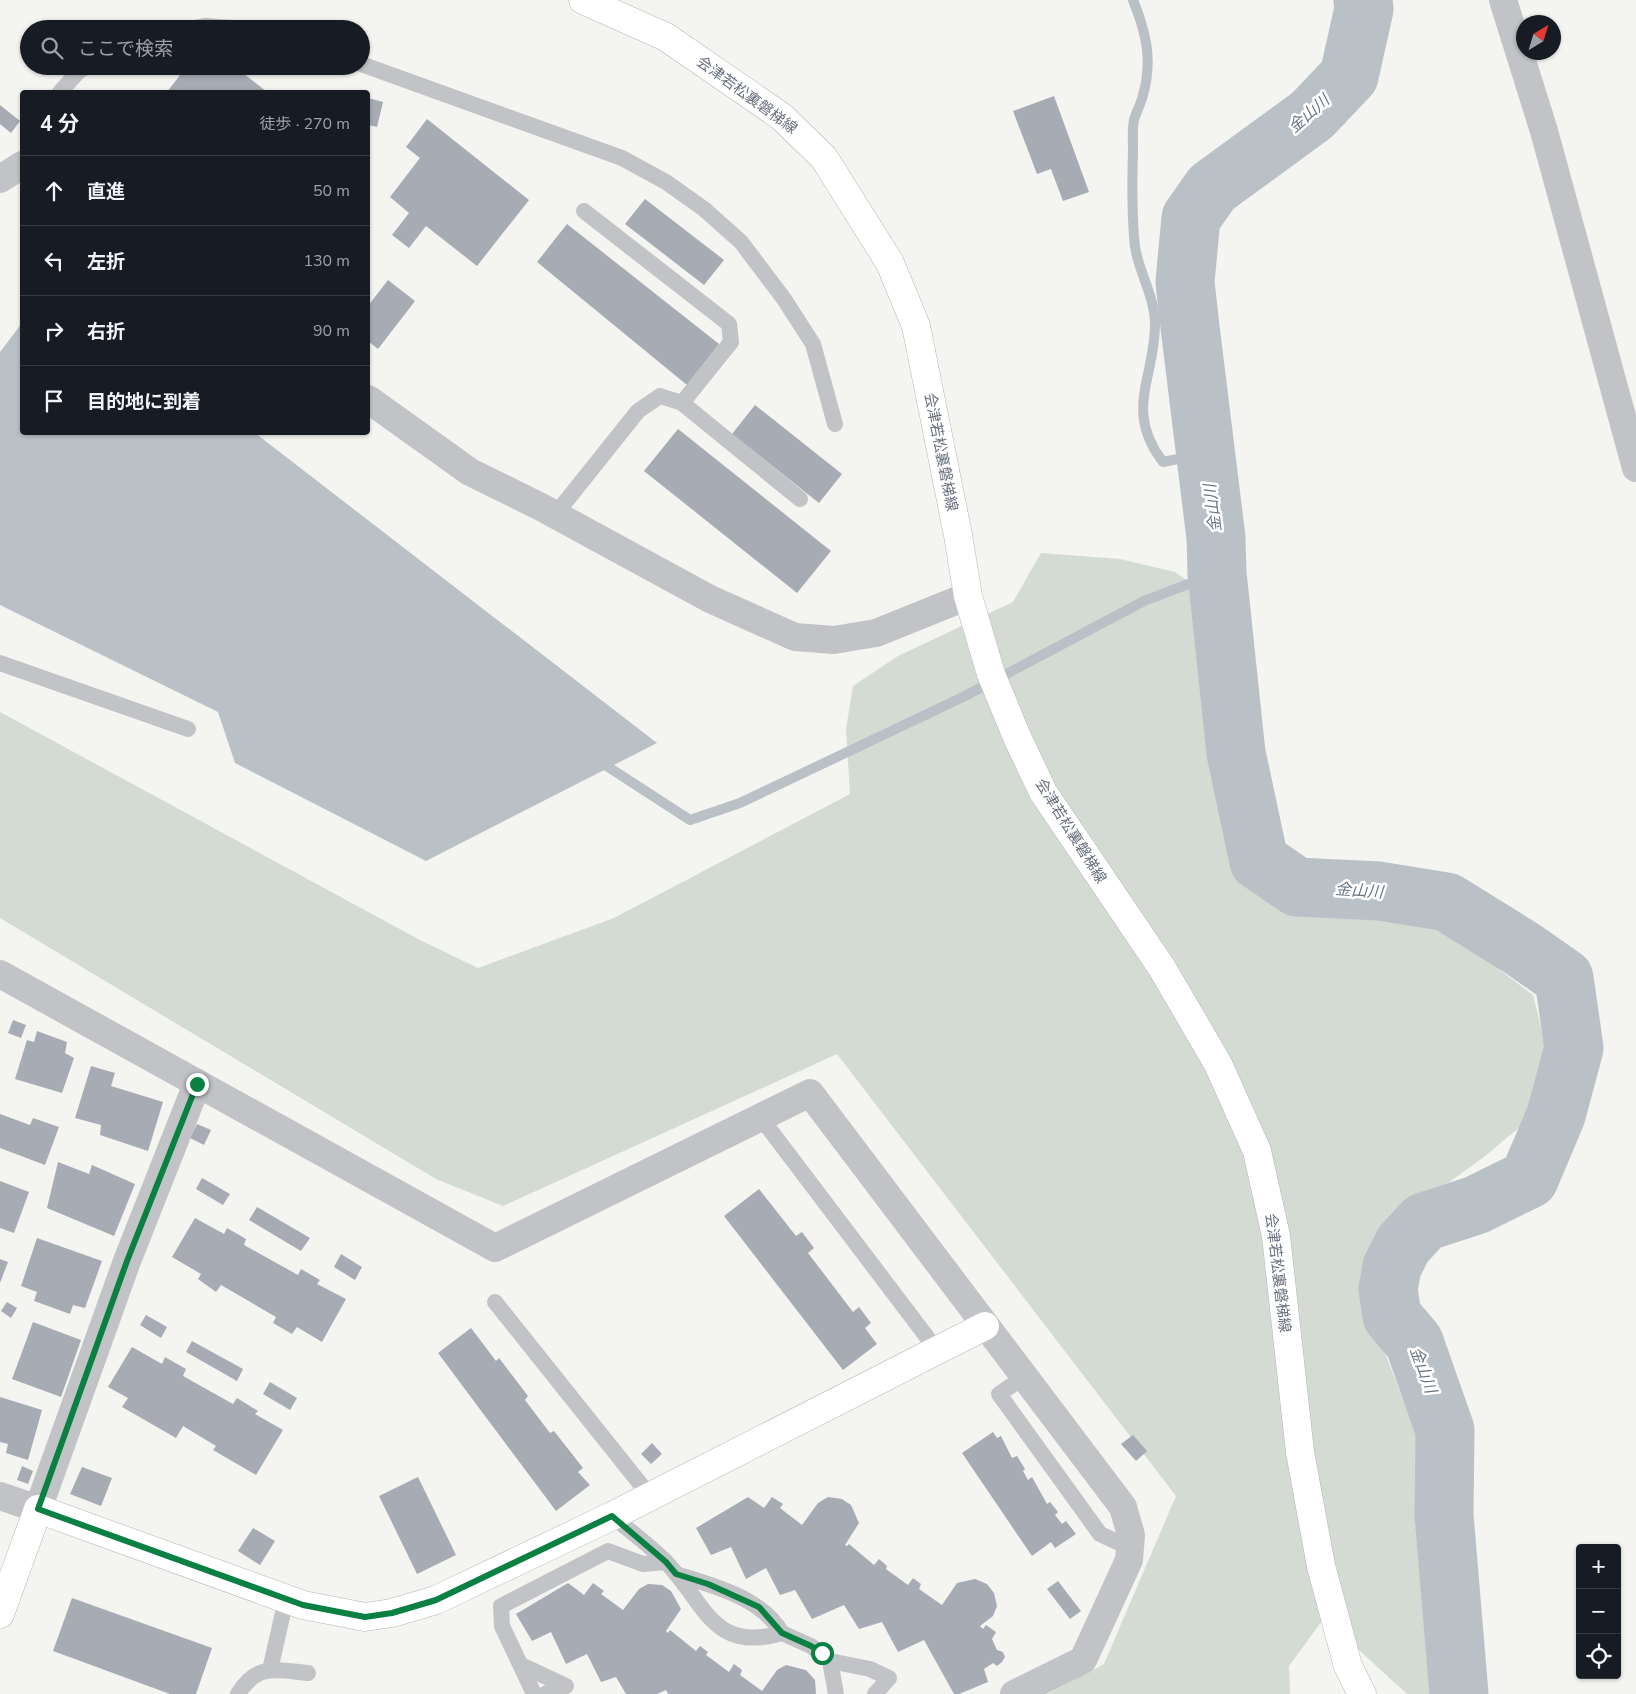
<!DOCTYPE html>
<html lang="ja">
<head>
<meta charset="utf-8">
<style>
	body { margin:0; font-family:"Nunito Sans","Noto Sans JP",sans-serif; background:#20242c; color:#f1f3f6 }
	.controls { position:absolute; right:15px; bottom:15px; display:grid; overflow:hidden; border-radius:5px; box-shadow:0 1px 4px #0004 }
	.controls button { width:45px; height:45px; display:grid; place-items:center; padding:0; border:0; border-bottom:1px solid #363941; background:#171b24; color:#f1f3f6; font:25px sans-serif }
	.compass { position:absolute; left:1516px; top:15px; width:45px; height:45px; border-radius:50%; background:#171b24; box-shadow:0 1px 4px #0004; rotate:38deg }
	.stop { position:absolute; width:15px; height:15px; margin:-11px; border:4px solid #0b8043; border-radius:50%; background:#fff }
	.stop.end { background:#0b8043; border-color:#fff; box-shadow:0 1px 5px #0008 }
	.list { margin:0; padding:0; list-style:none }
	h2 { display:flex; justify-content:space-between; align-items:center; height:65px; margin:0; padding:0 20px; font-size:21px }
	h2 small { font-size:16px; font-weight:400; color:#9ea1a6 }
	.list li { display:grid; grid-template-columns:32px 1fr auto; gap:15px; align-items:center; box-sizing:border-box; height:70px; padding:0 20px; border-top:1px solid #363941 }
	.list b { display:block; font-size:19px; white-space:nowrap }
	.list em { font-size:16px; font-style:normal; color:#9ea1a6 }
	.icon { flex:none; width:28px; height:28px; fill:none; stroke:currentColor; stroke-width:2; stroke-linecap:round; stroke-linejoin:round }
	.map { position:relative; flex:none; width:1636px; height:1694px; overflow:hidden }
	.search { position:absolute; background:#171b24; box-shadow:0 1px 4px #0004; left:20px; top:20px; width:350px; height:55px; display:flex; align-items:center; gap:12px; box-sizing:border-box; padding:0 18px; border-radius:28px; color:#9ea1a6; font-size:19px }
	.panel { position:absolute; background:#171b24; box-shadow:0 1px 4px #0004; left:20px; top:90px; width:350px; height:345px; border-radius:5px }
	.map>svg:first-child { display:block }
	.green { fill:#d4dbd3 }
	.water { fill:#bac1c6 }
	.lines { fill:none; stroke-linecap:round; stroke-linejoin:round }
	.stream { stroke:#bac1c6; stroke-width:10 }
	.river { stroke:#bac1c6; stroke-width:59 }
	.building { fill:#a7abb3 }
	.secondary-casing { stroke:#b3b6bb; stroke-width:29 }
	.primary-casing { stroke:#b4b6ba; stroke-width:29 }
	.lane { stroke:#c1c3c6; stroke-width:16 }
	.street { stroke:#c1c3c6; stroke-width:28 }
	.secondary { stroke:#fff; stroke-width:28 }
	.primary { stroke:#fff; stroke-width:28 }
	.route { stroke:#0b8043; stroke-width:6 }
	.labels { text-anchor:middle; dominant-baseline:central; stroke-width:5; stroke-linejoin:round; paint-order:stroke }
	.street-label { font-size:15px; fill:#676f7f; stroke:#fff }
	.water-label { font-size:16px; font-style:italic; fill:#687582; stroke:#fff }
</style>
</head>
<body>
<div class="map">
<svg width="1636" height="1694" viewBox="0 0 1636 1694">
	<rect width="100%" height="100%" fill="#f4f4f1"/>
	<polygon class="green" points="1041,553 1120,559 1175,572 1204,592 1219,648 1231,803 1241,827 1278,882 1326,911 1405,907 1431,915 1484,940 1500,970 1533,995 1547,1051 1536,1099 1522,1125 1484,1157 1437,1191 1384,1255 1380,1340 1424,1454 1443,1529 1467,1589 1484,1646 1473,1679 1447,1694 1407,1694 1324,1618 1289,1666 1290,1694 1047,1694 1104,1664 1176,1496 837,1054 503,1206 436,1179 0,918 0,712 420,940 478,968 614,918 850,794 846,729 853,686 898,656 1013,602"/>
	<polygon class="water" points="22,323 22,432 255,433 657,743 426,861 235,763 218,712 0,605 0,352"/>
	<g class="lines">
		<g class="stream">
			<path d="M1133 0C1146 32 1153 61 1143 95 1141 104 1136 112 1134 120 1132 130 1133 141 1133 150 1132 180 1132 208 1134 237 1135 266 1154 293 1155 322 1156 377 1123 410 1163 462L1207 453"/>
			<polyline points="599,761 690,820 740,803 963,697 1144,601 1217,573"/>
		</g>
		<polyline class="river" points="1363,0 1364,9 1349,76 1312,115 1212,188 1191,218 1185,282 1190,327 1216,538 1217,573 1236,753 1259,861 1297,887 1379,891 1447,902 1521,948 1564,978 1574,1048 1556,1115 1529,1179 1476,1205 1424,1222 1403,1245 1392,1267 1388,1289 1392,1316 1414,1342 1445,1430 1444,1515 1459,1694"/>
	</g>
	<g class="building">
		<polygon points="187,66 234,66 267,92 167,92"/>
		<polygon points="1054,96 1089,192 1063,201 1051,169 1037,174 1013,111"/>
		<polygon points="368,98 383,102 377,127 368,125"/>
		<polygon points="0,105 20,121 11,133 0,124"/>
		<polygon points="427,119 529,200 477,266 426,226 409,248 392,235 409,213 390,197 420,158 406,147"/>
		<polygon points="645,199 724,260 704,285 625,224"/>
		<polygon points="567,224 719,344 687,385 537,262"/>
		<polygon points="388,280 415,301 378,349 368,341 368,306"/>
		<polygon points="755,405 842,474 819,503 732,434"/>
		<polygon points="678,429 831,551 797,593 644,471"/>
		<polygon points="13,1020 26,1025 21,1038 8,1033"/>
		<polygon points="37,1031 67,1042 65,1053 74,1058 62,1093 15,1079 27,1040 34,1042"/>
		<polygon points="91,1066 115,1073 111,1086 163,1102 148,1151 100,1135 101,1125 75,1118"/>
		<polygon points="0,1114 30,1125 33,1118 59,1127 45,1165 0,1148"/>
		<polygon points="197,1124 211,1130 204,1145 190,1138"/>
		<polygon points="58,1162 89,1174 92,1165 135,1184 114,1236 47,1208"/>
		<polygon points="202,1178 230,1194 223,1205 196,1189"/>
		<polygon points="0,1181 29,1192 14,1233 0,1228"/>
		<polygon points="759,1189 796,1236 802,1232 814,1248 808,1253 853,1312 859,1307 871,1323 865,1328 877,1344 843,1370 724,1216"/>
		<polygon points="257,1207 310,1238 301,1251 249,1220"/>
		<polygon points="195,1218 224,1234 227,1228 246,1239 244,1245 298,1275 301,1269 320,1280 317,1284 346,1299 322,1342 297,1327 292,1334 273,1323 276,1317 221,1285 216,1292 198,1279 201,1274 172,1257"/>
		<polygon points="37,1238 102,1261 85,1308 73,1305 70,1314 34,1301 37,1292 21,1286"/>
		<polygon points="341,1254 362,1267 355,1280 334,1267"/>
		<polygon points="0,1259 8,1262 0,1283"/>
		<polygon points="7,1302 17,1308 11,1318 1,1311"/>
		<polygon points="146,1315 167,1327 161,1338 140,1325"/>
		<polygon points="33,1322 81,1340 61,1397 12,1379"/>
		<polygon points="471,1328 496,1361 499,1358 528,1396 525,1400 550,1433 554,1431 583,1468 578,1472 590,1485 556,1511 438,1353"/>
		<polygon points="192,1341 243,1369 237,1381 186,1352"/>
		<polygon points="132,1347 162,1364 165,1357 186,1369 183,1376 233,1404 237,1398 258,1411 255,1414 283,1430 256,1475 213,1450 216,1446 183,1426 176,1438 122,1407 128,1398 108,1387"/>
		<polygon points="270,1382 297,1398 290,1410 263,1394"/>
		<polygon points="0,1397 42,1410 28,1460 6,1453 8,1444 0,1442"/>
		<polygon points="993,1432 997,1438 1001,1436 1012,1458 1017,1456 1025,1469 1023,1471 1028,1480 1032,1477 1047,1504 1050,1502 1058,1512 1055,1515 1062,1524 1066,1521 1076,1534 1055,1548 1051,1542 1032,1556 962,1453"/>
		<polygon points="1133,1435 1147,1451 1136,1461 1121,1444"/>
		<polygon points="652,1443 662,1454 651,1464 641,1454"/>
		<polygon points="22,1466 33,1471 28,1484 17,1480"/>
		<polygon points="82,1467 112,1478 101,1506 70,1494"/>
		<polygon points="418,1477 456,1555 417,1574 379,1496"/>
		<polygon points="748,1497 764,1508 772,1497 783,1504 780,1508 802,1525 818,1503 828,1497 842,1499 851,1505 859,1523 845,1545 847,1546 849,1544 874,1565 879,1559 887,1566 886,1569 908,1585 913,1578 921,1584 919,1589 942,1605 957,1583 975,1579 987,1584 994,1593 997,1606 993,1616 980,1626 983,1629 986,1625 996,1632 992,1639 997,1650 1003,1652 1005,1657 1002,1662 997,1666 993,1663 984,1669 988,1682 959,1694 954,1694 924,1640 898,1652 882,1622 859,1629 844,1605 812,1619 795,1590 780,1595 766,1568 746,1579 731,1547 711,1555 696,1528"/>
		<polygon points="253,1528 275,1541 260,1565 238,1551"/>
		<polygon points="1058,1581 1081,1611 1070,1619 1047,1589"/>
		<polygon points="568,1583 584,1595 593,1583 604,1591 601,1594 623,1610 639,1589 648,1584 662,1585 671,1591 681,1609 666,1631 668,1633 670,1630 696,1651 700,1646 708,1652 706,1655 729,1672 734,1664 742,1670 740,1675 762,1691 777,1670 786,1665 806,1670 815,1680 816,1694 668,1694 666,1690 657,1694 626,1694 616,1677 601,1682 587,1654 566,1664 551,1632 532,1641 516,1614"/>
		<polygon points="72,1598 212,1648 196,1694 170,1694 53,1651"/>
	</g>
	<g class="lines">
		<defs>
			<polyline id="secondary" points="0,1614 38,1509 303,1605 365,1617 392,1613 436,1600 612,1516 985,1326"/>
			<polyline id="primary" points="583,0 666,37 782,117 824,158 890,263 916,326 958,535 968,596 991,674 1017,737 1043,792 1162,968 1218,1064 1257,1151 1276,1236 1300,1452 1321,1566 1348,1666 1362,1694"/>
		</defs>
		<use href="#secondary" class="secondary-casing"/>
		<use href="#primary" class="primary-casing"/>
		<g class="lane">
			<polyline points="189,29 205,26 247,29"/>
			<polyline points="361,64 622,158 666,182 704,209 741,242 784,299 813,344 835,424"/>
			<polyline points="60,92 79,71 87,66"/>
			<polyline points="584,211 729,324 731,342 682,403"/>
			<polyline points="555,515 638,411 660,396 682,403 800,499"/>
			<polyline points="0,663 188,729"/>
			<polyline points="761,1118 936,1349"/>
			<polyline points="495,1302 650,1496"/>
			<polyline points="1024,1377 999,1394 1100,1534 1130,1548"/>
			<path d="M612 1516C630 1531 649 1545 665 1561 704 1600 711 1654 782 1633L811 1646 830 1661 870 1669 889 1678 875 1694"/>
			<path d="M676 1574C713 1586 761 1597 782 1633"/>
			<polyline points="830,1661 836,1694"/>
			<polyline points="521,1665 566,1686 545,1694"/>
			<polyline points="270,1670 286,1599"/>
			<path d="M238 1694C257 1663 276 1670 308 1673"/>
			<polyline points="534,1694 502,1626 501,1606 608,1551 643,1564 666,1562"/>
		</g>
		<g class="street">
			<polyline points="1503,0 1544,131 1636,468"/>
			<polyline points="0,179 22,165"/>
			<polyline points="368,399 470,472 541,507 710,599 795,637 834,640 876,633 968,596"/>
			<polyline points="0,974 495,1248 810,1093 1123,1507 1131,1535 1129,1560 1083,1660 1014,1694"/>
			<polyline points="0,1496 38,1509 127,1261 197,1084"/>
		</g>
		<use href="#secondary" class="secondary"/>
		<use href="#primary" class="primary"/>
	</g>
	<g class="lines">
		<polyline class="route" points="197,1084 127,1261 38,1509 303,1605 365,1617 392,1613 436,1600 612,1516 666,1562 676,1574 708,1584 759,1607 782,1633 811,1646 822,1653"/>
	</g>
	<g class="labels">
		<g class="street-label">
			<text transform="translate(747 95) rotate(36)">会津若松裏磐梯線</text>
			<text transform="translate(941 452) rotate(79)">会津若松裏磐梯線</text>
			<text transform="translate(1071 831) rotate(58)">会津若松裏磐梯線</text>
			<text transform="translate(1278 1273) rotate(83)">会津若松裏磐梯線</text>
		</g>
		<g class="water-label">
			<text transform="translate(1309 114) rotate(-41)">金山川</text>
			<text transform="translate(1213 508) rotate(-97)">金山川</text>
			<text transform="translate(1359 891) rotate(4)">金山川</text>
			<text transform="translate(1423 1370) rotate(70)">金山川</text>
		</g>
	</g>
</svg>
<div class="controls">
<button>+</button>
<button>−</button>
<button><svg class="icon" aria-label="locate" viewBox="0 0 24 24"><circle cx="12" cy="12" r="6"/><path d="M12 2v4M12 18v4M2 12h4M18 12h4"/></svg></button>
</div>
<svg class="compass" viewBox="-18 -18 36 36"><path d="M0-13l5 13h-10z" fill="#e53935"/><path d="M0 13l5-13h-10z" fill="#9ea1a6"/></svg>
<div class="stop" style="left:822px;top:1653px"></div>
<div class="stop end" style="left:197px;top:1084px"></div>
<div class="search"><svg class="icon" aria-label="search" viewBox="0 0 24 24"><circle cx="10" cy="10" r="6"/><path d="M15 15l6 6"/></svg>ここで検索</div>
<section class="panel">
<h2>4 分<small>徒歩 · 270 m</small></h2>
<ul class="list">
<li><svg class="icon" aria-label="ahead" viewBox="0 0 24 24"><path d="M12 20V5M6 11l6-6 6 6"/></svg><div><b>直進</b></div><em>50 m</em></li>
<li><svg class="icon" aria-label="left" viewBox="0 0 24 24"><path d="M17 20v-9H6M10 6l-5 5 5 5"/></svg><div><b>左折</b></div><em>130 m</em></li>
<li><svg class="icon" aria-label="right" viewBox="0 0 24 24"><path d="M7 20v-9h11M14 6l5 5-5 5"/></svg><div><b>右折</b></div><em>90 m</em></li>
<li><svg class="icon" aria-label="arrive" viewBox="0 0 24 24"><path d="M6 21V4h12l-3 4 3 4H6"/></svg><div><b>目的地に到着</b></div></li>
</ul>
</section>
</div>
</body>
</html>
